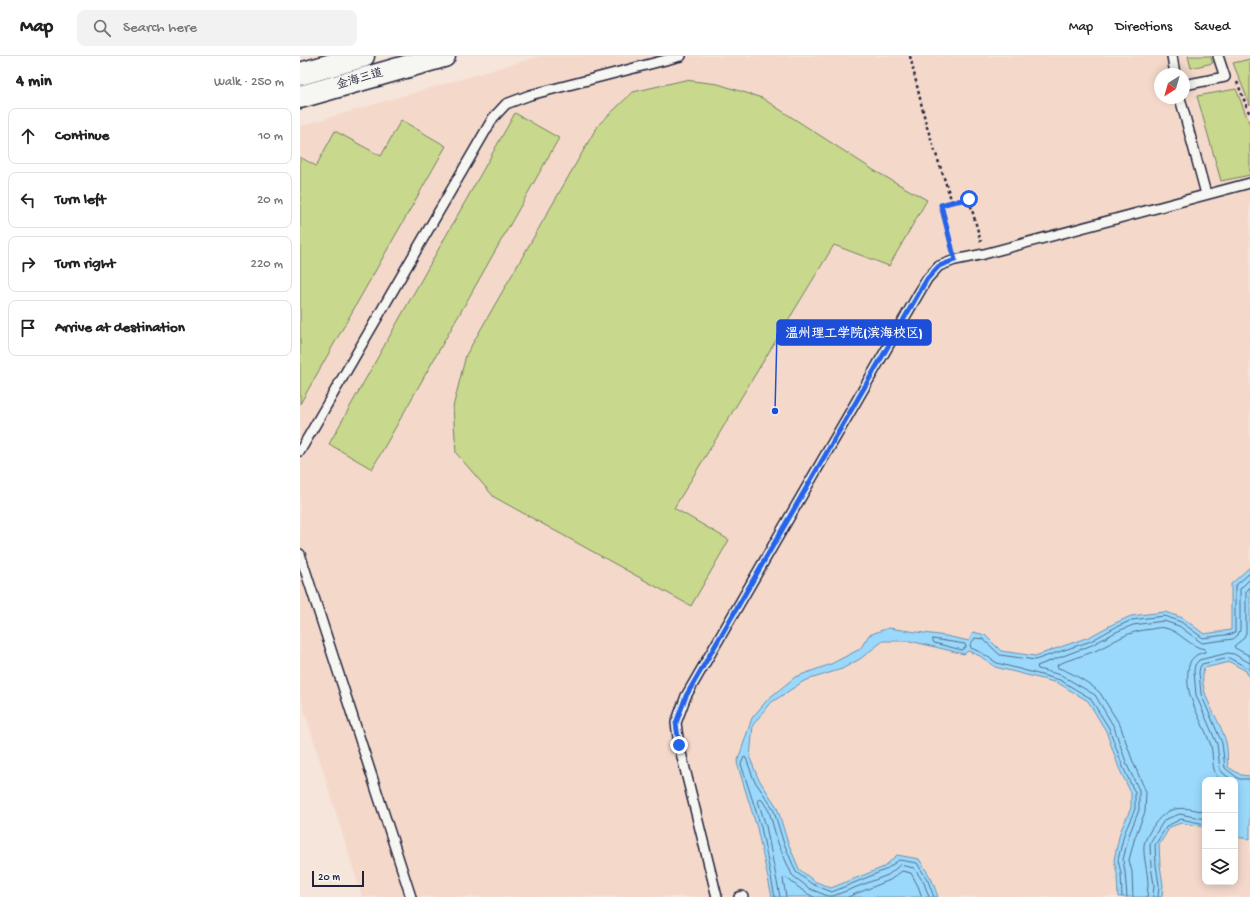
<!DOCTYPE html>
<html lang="en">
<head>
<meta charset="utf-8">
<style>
	body { margin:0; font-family:"Gochi Hand","LXGW WenKai TC",sans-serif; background:#f2f2f2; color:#222 }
	.controls { position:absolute; right:12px; bottom:12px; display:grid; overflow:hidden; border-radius:8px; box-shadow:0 2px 10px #0003 }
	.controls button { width:36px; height:36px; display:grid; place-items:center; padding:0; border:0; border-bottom:1px solid #e0e0e0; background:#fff; color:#222; font:20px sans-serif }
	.compass { position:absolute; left:854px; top:12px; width:36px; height:36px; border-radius:50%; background:#fff; box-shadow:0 2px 10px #0003; rotate:217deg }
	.scale { position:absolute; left:12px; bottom:10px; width:52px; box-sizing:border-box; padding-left:4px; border:2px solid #22223b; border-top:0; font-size:11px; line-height:14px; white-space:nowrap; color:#22223b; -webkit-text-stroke:3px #f6f6f2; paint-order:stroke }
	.stop { position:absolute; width:12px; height:12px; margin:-9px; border:3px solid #2563eb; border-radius:50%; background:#fff }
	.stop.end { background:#2563eb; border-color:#fff; box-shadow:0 1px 4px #0008 }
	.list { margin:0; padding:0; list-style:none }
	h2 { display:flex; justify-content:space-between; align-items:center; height:52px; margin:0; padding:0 16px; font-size:17px }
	h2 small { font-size:13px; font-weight:400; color:#767676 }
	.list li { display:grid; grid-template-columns:26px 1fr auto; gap:12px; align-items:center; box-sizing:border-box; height:56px; margin:0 8px 8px; padding:0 8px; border:1px solid #e0e0e0; border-radius:8px }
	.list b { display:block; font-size:15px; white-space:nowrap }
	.list em { font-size:13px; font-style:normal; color:#767676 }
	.icon { flex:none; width:22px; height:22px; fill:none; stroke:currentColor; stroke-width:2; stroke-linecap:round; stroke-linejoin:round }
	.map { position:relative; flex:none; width:950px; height:841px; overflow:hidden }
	header { display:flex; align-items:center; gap:24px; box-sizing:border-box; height:56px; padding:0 20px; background:#fff; border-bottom:1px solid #e0e0e0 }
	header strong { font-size:19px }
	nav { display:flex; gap:22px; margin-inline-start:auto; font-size:14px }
	.search { width:280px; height:36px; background:#f2f2f2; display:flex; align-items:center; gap:10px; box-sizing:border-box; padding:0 14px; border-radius:8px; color:#767676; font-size:15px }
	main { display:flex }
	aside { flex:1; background:#fff }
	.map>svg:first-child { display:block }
	.built { fill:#f4d9cb; fill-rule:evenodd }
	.green { fill:#c8d88c; stroke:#757d64 }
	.water { fill:#9ad9fc; stroke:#6a90af }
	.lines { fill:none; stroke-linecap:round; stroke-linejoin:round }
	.shore { stroke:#526b88; stroke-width:1 }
	.lane-casing { stroke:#22223b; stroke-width:12 }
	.secondary-casing { stroke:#22223b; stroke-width:25 }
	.path { stroke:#22223b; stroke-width:2.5; stroke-dasharray:3 3; stroke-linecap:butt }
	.lane { stroke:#f6f6f2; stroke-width:9 }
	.secondary { stroke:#f6f6f2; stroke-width:22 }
	.route { stroke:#2563eb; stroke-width:5 }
	.labels { text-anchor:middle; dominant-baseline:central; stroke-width:3; stroke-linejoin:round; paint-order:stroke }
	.street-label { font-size:12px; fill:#22223b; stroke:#f6f6f2 }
	.leader { fill:none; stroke:#1d4ed8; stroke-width:1.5 }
	.callout-dot { fill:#1d4ed8; stroke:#f6f6f2; stroke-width:1.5 }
	.callout { fill:#1d4ed8; stroke:#1d4ed8; stroke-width:1.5 }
	.callout-label { font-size:13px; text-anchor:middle; font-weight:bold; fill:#fff }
</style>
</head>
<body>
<header>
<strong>Map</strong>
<div class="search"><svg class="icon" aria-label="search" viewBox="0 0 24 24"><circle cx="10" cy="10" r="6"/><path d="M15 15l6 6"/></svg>Search here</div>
<nav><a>Map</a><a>Directions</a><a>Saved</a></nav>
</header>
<main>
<aside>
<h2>4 min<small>Walk · 250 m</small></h2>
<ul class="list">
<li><svg class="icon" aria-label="ahead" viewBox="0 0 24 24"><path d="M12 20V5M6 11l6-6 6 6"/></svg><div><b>Continue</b></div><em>10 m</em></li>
<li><svg class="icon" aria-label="left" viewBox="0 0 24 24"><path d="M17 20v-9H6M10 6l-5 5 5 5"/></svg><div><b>Turn left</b></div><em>20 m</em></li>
<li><svg class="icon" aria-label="right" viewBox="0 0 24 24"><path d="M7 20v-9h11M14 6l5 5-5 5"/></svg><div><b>Turn right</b></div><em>220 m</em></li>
<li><svg class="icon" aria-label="arrive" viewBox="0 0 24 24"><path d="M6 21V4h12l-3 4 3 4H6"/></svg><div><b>Arrive at destination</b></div></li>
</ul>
</aside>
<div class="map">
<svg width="950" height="841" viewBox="0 0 950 841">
	<rect width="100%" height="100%" fill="#f5e5db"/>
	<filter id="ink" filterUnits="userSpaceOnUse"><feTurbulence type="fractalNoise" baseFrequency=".025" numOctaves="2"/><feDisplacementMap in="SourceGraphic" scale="8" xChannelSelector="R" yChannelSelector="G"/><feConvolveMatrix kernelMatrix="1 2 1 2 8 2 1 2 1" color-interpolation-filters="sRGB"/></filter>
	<g filter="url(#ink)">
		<path class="built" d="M240 0H950V841H62L0 640V70ZM860 18H884V42H860ZM905 724H935V826H905Z"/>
		<g class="green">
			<polygon points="888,0 910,0 913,7 891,12"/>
			<polygon points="950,3 950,49 933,7"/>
			<polygon points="385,24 418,28 462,42 575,115 627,144 589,210 534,189 374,452 429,484 391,550 194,441 156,397 153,351 166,299 298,69 333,36"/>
			<polygon points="936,33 950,69 950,119 921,125 897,40"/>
			<polygon points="215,57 259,82 72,413 29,388"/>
			<polygon points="101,64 146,90 0,348 0,101 16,110 35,75 81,100"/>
		</g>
		<path class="water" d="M950 511V624L946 615 930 606 904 612C897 638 920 662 926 686 928 693 927 703 928 711L941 719 950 720V783L935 781V724H905V772L900 770 881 767 870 771 859 789 860 809 863 829 862 841H818L817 817 814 804 820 776 831 752V737L819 712 806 675 788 645 758 627 695 611 680 600 668 595 664 598 610 585H583L560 603 542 613 504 625 469 648 453 669 450 702 458 722 477 751 487 784 499 813 514 825 531 832 584 811 597 799 619 803 632 824 638 841H472L457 772 437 707 452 662 468 643 495 621 531 608 560 593 569 579 588 572 646 580 669 585 673 576 685 579 701 595 735 600 789 581 813 568 831 560 847 558 865 556 883 562 904 578 931 574V528Z"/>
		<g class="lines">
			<g class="shore">
				<polyline points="950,531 946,536 946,577 943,583 934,590 935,592 950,600"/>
				<polygon points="633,583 665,588 666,591 662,594 634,587 633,585"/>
				<polyline points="950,615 948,612 929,602 902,608 900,611 899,616 901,638 922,687 925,712 939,723 950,723"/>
				<polyline points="932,724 923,717 920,713 917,688 896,639 894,615 895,609 899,604 928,597 934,598 950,607"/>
				<polyline points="475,841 461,771 441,708 444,701 446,702 454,724 473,752 483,785 496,816 512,828 532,836 585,814 599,804 617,807 628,825 634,841"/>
				<polyline points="480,841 466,770 458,745 460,743 462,744 469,755 478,787 492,819 510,833 528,840 533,840 588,819 600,809 614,812 624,827 629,841"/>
				<polyline points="486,841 483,823 485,821 506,837 514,841"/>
				<polyline points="548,841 590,824 602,815 611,817 618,830 622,841"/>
				<polyline points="822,841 821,817 818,804 824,778 835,753 835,737 823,711 809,672 790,642 760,624 697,607 682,597 671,592 670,589 675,582 683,583 700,599 735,604 791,585 814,572 832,564 847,562 865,560 881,566 903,582 932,578 935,576 935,530 950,517"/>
				<polyline points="827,841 825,816 823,804 829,779 839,754 839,734 827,709 814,671 795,639 761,619 738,613 737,610 792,589 816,576 833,569 848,567 864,565 879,570 902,587 933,583 938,579 940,574 940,533 950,523"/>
				<path d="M833 841 832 816 829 804 835 781 845 756 846 736 833 706 820 669 800 637C793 629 768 614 758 612L757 609C769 603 783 600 795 595 817 585 826 575 852 573 856 572 861 571 865 572 880 575 889 591 905 593V596C901 597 897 598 894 601 885 608 887 632 891 642 896 658 905 672 910 687 915 700 909 715 921 724"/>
				<path d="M847 841C847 837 848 833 848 829 848 815 843 802 844 789 845 783 849 777 852 772 867 749 880 750 905 756"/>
				<polyline points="853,841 854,829 851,810 850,789 851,785 863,766 866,763 880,758 905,763"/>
				<polyline points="858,841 859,829 856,809 855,789 867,770 881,763 905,768"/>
			</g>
			<defs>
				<g id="lane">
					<polyline points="872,0 875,18"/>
					<polyline points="884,29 925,21 918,0"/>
					<polyline points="880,42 906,138"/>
					<polyline points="0,395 193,62 206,48 230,39 381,0"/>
					<polyline points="0,498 111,841"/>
					<polyline points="417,841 379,689 376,667 386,640 627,223 639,210 655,204 684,198 950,127"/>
					<polyline points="439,841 442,840 443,841"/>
				</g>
				<g id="secondary">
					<polyline points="0,18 63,0"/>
					<polyline points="0,41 144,0"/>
				</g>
			</defs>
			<use href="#lane" class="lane-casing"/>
			<use href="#secondary" class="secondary-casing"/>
			<g class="path">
				<polyline points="610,0 626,68 652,146 641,149 652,192"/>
				<polyline points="937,26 950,59"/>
				<polyline points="652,146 669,143 681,186"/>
			</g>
			<use href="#lane" class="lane"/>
			<use href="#secondary" class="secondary"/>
		</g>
	</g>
	<g class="lines" filter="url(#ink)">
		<polyline class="route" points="379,689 376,667 386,640 627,223 639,210 655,204 641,149 652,146 669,143"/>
	</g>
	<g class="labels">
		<g class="street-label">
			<text transform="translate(60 24) rotate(-16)">金海三道</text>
		</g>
	</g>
	<path class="leader" d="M475 355L477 277"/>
	<circle class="callout-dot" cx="475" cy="355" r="4"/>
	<rect class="callout" x="477" y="264" width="154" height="25" rx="4"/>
	<g class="callout-label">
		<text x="554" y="281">温州理工学院(滨海校区)</text>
	</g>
</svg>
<div class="controls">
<button>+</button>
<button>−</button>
<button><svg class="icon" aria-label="layers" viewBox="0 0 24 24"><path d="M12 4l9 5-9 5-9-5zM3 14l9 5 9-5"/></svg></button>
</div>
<svg class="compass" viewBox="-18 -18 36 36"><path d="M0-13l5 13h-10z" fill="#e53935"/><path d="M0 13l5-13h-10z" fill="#767676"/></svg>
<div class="scale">20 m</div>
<div class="stop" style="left:669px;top:143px"></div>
<div class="stop end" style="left:379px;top:689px"></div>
</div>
</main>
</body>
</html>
